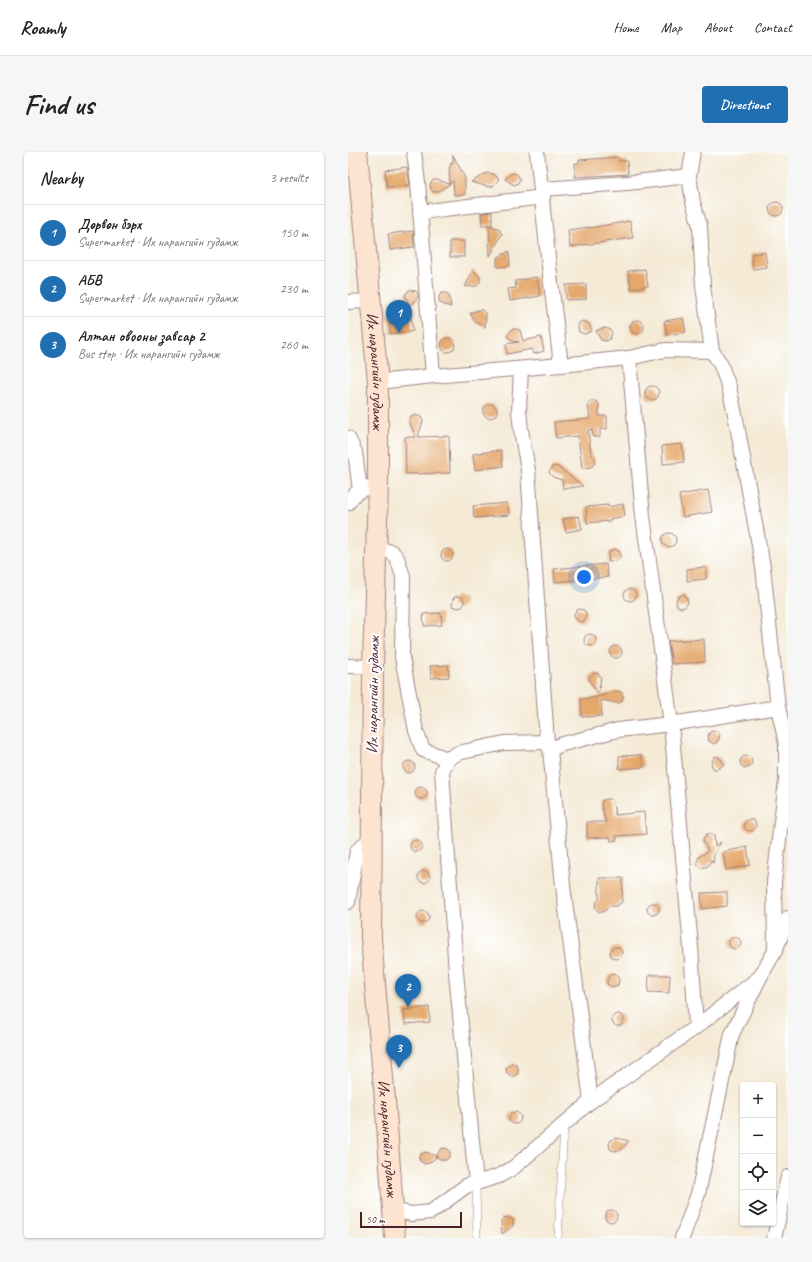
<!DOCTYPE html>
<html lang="en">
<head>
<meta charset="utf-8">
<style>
	body { margin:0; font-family:Caveat,sans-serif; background:#f6f6f6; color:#222 }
	.controls { position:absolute; right:12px; bottom:12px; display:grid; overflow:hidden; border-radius:4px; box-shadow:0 1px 3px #0004 }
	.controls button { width:36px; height:36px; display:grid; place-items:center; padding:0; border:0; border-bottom:1px solid #e0e0e0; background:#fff; color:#222; font:20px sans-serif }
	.scale { position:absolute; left:12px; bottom:10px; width:102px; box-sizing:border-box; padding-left:4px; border:2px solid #4a1f2b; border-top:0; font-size:11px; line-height:14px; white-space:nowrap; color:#4a1f2b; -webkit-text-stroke:3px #fff; paint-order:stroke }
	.you { position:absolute; left:236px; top:425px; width:14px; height:14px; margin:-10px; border:3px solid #fff; border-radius:50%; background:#1a73e8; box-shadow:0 0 0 6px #1a73e833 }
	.badge { display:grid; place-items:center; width:26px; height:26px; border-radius:50%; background:#1f6fb2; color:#fff; font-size:13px; font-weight:700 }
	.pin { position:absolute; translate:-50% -33px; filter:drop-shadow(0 1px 2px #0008) }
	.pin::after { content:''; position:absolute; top:21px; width:14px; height:12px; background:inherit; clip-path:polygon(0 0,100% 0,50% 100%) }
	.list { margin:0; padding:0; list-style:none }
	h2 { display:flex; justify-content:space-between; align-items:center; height:52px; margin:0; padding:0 16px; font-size:17px }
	h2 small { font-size:13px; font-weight:400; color:#767676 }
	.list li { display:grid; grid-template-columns:26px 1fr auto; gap:12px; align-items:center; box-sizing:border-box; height:56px; padding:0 16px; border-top:1px solid #e0e0e0 }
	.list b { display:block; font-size:15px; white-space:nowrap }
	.list p { margin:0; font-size:13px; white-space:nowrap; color:#767676 }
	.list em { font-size:13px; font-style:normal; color:#767676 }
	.icon { flex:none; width:22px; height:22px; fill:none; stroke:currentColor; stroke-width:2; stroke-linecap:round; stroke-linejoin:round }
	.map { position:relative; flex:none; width:440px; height:1086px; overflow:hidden; border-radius:4px }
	header { display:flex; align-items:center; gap:24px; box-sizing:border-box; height:56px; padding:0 20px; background:#fff; border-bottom:1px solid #e0e0e0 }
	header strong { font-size:19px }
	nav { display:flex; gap:22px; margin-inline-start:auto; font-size:14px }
	.intro { display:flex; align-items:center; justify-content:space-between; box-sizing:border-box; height:96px; padding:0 24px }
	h1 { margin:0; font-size:28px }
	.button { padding:10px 18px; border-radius:4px; background:#1f6fb2; color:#fff; font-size:14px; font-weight:700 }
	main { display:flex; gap:24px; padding:0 24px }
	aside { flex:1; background:#fff; border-radius:4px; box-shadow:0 1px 3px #0004 }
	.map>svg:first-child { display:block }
	.building { fill:#e5a76b }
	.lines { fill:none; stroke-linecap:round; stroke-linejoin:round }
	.service-casing { stroke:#9f8480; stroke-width:8 }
	.minor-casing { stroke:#9f8480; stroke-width:16 }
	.secondary-casing { stroke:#9f8480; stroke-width:22 }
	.service { stroke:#fff; stroke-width:7 }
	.minor { stroke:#fff; stroke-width:14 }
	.secondary { stroke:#fde4d1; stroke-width:20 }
	.labels { text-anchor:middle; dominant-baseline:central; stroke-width:4; stroke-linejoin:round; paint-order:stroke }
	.street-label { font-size:16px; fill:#4a1f2b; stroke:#fff }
</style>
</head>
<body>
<header>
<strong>Roamly</strong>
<nav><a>Home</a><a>Map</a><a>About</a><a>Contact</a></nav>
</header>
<div class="intro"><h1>Find us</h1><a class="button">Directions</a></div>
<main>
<aside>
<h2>Nearby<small>3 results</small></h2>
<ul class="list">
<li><span class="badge">1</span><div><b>Дөрвөн бэрх</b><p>Supermarket · Их нарангийн гудамж</p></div><em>150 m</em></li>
<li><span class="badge">2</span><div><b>АБВ</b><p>Supermarket · Их нарангийн гудамж</p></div><em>230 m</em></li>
<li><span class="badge">3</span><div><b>Алтан овооны завсар 2</b><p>Bus stop · Их нарангийн гудамж</p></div><em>260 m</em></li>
</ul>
</aside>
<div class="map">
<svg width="440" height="1086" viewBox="0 0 440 1086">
	<rect width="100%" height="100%" fill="#fff"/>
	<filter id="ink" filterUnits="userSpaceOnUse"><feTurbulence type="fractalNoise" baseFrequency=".025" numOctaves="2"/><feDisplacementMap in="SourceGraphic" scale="8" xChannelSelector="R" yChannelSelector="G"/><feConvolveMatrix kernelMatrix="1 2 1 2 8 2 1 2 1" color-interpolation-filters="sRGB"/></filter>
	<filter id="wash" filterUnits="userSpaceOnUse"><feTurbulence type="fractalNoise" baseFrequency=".012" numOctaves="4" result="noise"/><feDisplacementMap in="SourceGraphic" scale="16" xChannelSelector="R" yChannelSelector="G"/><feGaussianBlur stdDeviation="0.9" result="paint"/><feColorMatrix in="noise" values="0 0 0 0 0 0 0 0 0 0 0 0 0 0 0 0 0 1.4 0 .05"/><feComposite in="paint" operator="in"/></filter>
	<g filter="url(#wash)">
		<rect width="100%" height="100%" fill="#f4ead6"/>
		<g id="blocks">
			<g class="building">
				<polygon points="105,3 117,26 117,43 106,43 105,29 102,32 101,18 103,11 105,12"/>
				<polygon points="270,5 271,9 279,9 280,22 227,25 227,11 231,11 231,8"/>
				<polygon points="59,15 62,33 39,35 37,18"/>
				<polygon points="139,21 146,22 151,27 145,34 141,35 123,30"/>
				<polygon points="164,21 169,22 172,27 170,31 166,33 157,27"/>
				<polygon points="85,28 89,28 102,32 91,39 86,40 83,37 82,33"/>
				<circle cx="428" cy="57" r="7"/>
				<polygon points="144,60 144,73 142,73 151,77 154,82 142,104 141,73 134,73 133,61"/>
				<polygon points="282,69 285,86 222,95 220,78 241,75 241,76"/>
				<polygon points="65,79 66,95 42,98 40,82"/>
				<rect x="102" y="89" width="14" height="16"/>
				<polygon points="161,99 162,114 149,115 149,106"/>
				<polygon points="417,100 419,115 405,117 403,102"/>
				<polygon points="297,117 300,134 283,137 280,119"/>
				<polygon points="125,118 132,125 132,130 129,134 117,135"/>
				<polygon points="189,125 192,144 162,149 160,137 168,136 167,129"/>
				<polygon points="238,132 238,147 218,148 218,133"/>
				<polygon points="61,138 68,139 70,142 70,145 67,150 61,153 57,143"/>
				<polygon points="94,141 98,141 101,143 103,155 94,152 91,150 91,144"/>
				<polygon points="130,158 134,158 138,162 137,175 127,170 122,161"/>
				<polygon points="62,160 65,179 43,182 40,163"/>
				<polygon points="335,166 338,180 319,183 316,169"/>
				<circle cx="289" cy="175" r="7"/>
				<polygon points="236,169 241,172 244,179 237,182 231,180 230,174 232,170"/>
				<polygon points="256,176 261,177 264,181 262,187 259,189 253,188 248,179"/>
				<polygon points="164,177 168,177 172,178 175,189 193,185 196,199 186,202 184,197 159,202 158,192 171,190 165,189 159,184"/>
				<circle cx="100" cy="193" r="7"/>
				<circle cx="304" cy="241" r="7"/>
				<polygon points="242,249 248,249 251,252 251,264 259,264 259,277 252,277 252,285 245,285 244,278 240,278 243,302 247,306 247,311 243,315 234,316 230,284 208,286 206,270 241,267 241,265 242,265 240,254"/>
				<circle cx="142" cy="259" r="7"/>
				<polygon points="67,263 73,265 75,269 70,285 101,284 102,321 58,322 57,285 68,285 61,269 63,265"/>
				<polygon points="334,292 336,310 315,312 314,294"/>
				<polygon points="153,298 155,314 127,318 125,302"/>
				<polygon points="205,314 210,315 235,334 215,337 214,328 205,325 202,322 201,320"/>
				<polygon points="360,338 364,360 335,365 331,343"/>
				<polygon points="159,351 161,363 126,366 125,354"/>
				<polygon points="275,352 277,364 262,367 262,369 239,371 238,355 260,353 260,355"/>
				<polygon points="231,364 234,377 218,380 215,367"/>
				<circle cx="321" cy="388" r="7"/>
				<circle cx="99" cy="403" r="6"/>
				<polygon points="267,397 272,400 272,406 268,409 260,410 261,400"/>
				<polygon points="258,412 260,425 207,430 206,417"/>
				<polygon points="358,415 358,427 339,429 339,417"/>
				<circle cx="282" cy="443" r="6"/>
				<polygon points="336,442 339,447 340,451 337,455 333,456 329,454 328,448 330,445"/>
				<polygon points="108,444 114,445 116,448 116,452 114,455 110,456 104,454 105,447"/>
				<polygon points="230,457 236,458 238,461 238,465 235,470 230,469 227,466 226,462"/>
				<polygon points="93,461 94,473 76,474 75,462"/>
				<circle cx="242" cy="488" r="6"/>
				<polygon points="356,487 357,510 324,512 320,489"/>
				<circle cx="268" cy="500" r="6"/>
				<polygon points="100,513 101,525 83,526 82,514"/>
				<polygon points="246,521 250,521 253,526 250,542 241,528 242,524"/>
				<polygon points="269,539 273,540 275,543 275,547 273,550 269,551 253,548 254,564 234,565 233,547 245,546"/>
				<polygon points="364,579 368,579 372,583 370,589 366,592 361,589 360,585 361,581"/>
				<polygon points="293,603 296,615 271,617 271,604"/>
				<circle cx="398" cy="610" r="6"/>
				<polygon points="367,604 372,606 376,612 370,617 366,617 363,612 364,609"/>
				<circle cx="61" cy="615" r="6"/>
				<circle cx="73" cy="641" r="6"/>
				<polygon points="258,647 262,647 265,650 267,663 296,660 298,682 268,684 269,688 263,689 262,685 239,686 239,670 258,670 253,653 254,649"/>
				<circle cx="402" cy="673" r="6"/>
				<polygon points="359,682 363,682 366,684 367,694 373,690 366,703 365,711 363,708 360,714 354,716 350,713 349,709 351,705 360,699 355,689 356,685"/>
				<circle cx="68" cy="694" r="6"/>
				<polygon points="399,695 402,713 378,718 375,700"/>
				<circle cx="76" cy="725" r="6"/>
				<polygon points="251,726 275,726 274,750 269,754 260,754 258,758 255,760 251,760 247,755 248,751 251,747"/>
				<polygon points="379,740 379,754 354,757 353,741"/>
				<circle cx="305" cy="757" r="6"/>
				<circle cx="75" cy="765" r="6"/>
				<circle cx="387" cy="791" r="6"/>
				<circle cx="268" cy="801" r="6"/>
				<polygon points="266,821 270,825 271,829 270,833 264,835 259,832 259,828 261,824"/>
				<polygon points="301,823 322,823 321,841 300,840"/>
				<polygon points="81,855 82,870 57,872 56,858"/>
				<circle cx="270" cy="868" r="6"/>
				<polygon points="166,911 170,915 170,919 169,923 164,925 159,921 158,917 161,914"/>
				<circle cx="167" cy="966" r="6"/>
				<polygon points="267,986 269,986 281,989 273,998 266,999 262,997 261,992 263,988"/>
				<polygon points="96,996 100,997 102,1000 102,1004 98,1008 94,1008 88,1004 93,997"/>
				<polygon points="79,1000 89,1005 81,1011 77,1012 72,1009 71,1005 73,1002"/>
				<circle cx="263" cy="1064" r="6"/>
				<polygon points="160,1065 165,1068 165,1074 154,1082 153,1069 155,1066"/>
			</g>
		</g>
	</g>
	<g filter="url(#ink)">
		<use href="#blocks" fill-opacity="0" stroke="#9f8480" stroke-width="1"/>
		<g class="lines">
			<defs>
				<g id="service">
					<polyline points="128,1031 129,1086"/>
					<polyline points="210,1086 216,972"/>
				</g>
				<g id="minor">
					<polyline points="66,0 70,31 85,224"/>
					<polyline points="189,0 201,114 213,213"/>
					<polyline points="345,0 341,24 345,50 352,74 355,134 364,199"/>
					<polyline points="194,37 279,31 341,24"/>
					<polyline points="72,60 195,45"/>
					<polyline points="0,150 23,149"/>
					<polyline points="281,206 295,364 323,572 343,795 348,875"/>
					<polyline points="173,217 171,259 173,278 180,318 199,590 202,597 215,592 270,578 323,572 430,555"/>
					<polyline points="30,230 85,224 213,213 281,206 317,198 364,199 372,211 381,235 387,262 415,415 430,555 438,592 438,628 426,730 427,799"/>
					<polyline points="0,286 7,300 12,338"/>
					<path d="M0 351C4 342 12 338 21 335"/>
					<polyline points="28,396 44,400 49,406 55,424 54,505 68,579 75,598 100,607"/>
					<polyline points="0,514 25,515"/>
					<polyline points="202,597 215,734 243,949"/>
					<polyline points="0,750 9,699 23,686"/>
					<polyline points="128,1031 108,820 94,619 100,607 110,601 156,591 199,590"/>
					<polyline points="45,1058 63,1062 83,1060 118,1034 151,1024 165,1016 243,949 348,875 412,825"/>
					<polyline points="334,1086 350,1042 384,882 412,825 427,799 440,766"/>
					<polyline points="426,1086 440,1025"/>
				</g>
				<g id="secondary">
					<path id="s1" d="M9 0 30 230V332L25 515 23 786 38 960 47 1086"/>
				</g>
			</defs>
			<use href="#service" class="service-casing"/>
			<use href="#minor" class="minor-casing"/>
			<use href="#secondary" class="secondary-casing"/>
			<use href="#service" class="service"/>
			<use href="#minor" class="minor"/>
			<use href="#secondary" class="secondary"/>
		</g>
	</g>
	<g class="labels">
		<g class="street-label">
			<text stroke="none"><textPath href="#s1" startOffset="220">Их нарангийн гудамж</textPath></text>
			<text transform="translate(25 543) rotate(-89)">Их нарангийн гудамж</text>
			<text stroke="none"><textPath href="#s1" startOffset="988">Их нарангийн гудамж</textPath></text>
		</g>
	</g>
</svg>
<div class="controls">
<button>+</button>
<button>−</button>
<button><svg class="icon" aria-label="locate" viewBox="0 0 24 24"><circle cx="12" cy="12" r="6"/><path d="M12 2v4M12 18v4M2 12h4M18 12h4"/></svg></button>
<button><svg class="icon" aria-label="layers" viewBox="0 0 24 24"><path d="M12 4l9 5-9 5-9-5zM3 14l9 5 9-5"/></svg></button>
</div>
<div class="scale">50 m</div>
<div class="you"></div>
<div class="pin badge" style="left:51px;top:181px">1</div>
<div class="pin badge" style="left:60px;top:855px">2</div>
<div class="pin badge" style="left:51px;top:916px">3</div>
</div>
</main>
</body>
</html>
